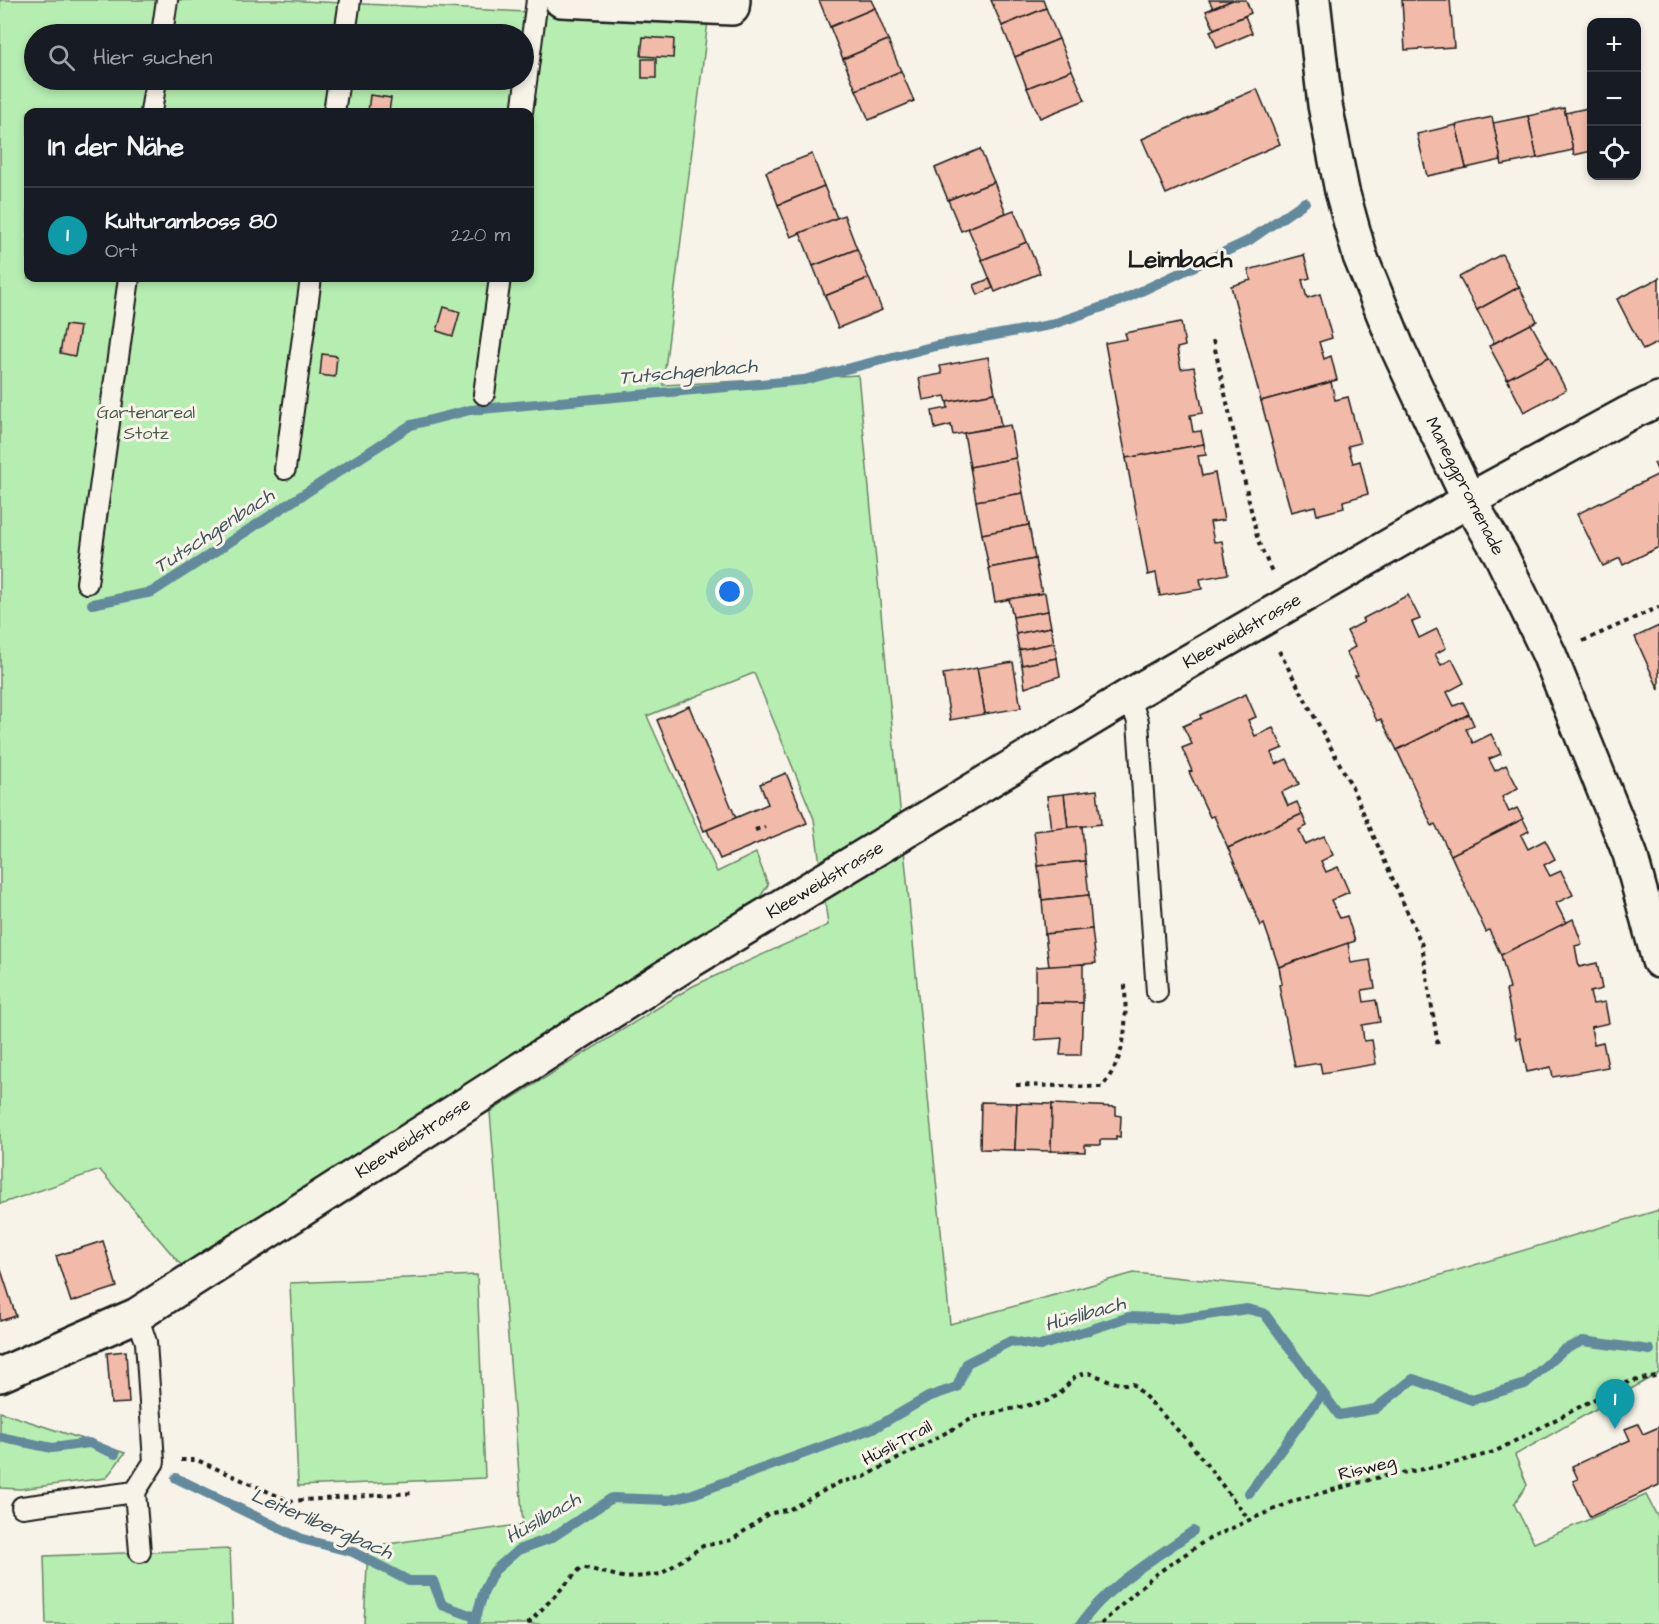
<!DOCTYPE html>
<html lang="de">
<head>
<meta charset="utf-8">
<style>
	body { margin:0; font-family:"Architects Daughter",sans-serif; background:#20242c; color:#f1f3f6 }
	.controls { position:absolute; right:18px; top:18px; display:grid; overflow:hidden; border-radius:12px; box-shadow:0 3px 9px #0003 }
	.controls button { width:54px; height:54px; display:grid; place-items:center; padding:0; border:0; border-bottom:2px solid #363941; background:#171b24; color:#f1f3f6; font:30px sans-serif }
	.you { position:absolute; left:730px; top:592px; width:21px; height:21px; margin:-15px; border:4px solid #fff; border-radius:50%; background:#1a73e8; box-shadow:0 0 0 9px #1a73e833 }
	.badge { display:grid; place-items:center; width:39px; height:39px; border-radius:50%; background:#ea580c; color:#fff; font-size:20px; font-weight:700 }
	.pin { position:absolute; translate:-50% -50px; filter:drop-shadow(0 2px 3px #0008) }
	.pin::after { content:''; position:absolute; top:32px; width:21px; height:18px; background:inherit; clip-path:polygon(0 0,100% 0,50% 100%) }
	.list { margin:0; padding:0; list-style:none }
	h2 { display:flex; justify-content:space-between; align-items:center; height:78px; margin:0; padding:0 24px; font-size:26px }
	h2 small { font-size:20px; font-weight:400; color:#9ea1a6 }
	.list li { display:grid; grid-template-columns:39px 1fr auto; gap:18px; align-items:center; box-sizing:border-box; height:96px; padding:0 24px; border-top:2px solid #363941 }
	.list b { display:block; font-size:22px; white-space:nowrap }
	.list p { margin:0; font-size:20px; white-space:nowrap; color:#9ea1a6 }
	.list em { font-size:20px; font-style:normal; color:#9ea1a6 }
	.icon { flex:none; width:33px; height:33px; fill:none; stroke:currentColor; stroke-width:2; stroke-linecap:round; stroke-linejoin:round }
	.map { position:relative; flex:none; width:1659px; height:1624px; overflow:hidden }
	.search { position:absolute; background:#171b24; box-shadow:0 3px 9px #0003; left:24px; top:24px; width:510px; height:66px; display:flex; align-items:center; gap:15px; box-sizing:border-box; padding:0 21px; border-radius:33px; color:#9ea1a6; font-size:22px }
	.panel { position:absolute; background:#171b24; box-shadow:0 3px 9px #0003; left:24px; top:108px; width:510px; height:174px; border-radius:12px }
	.map>svg:first-child { display:block }
	.green { fill:#b6eeb1; stroke:#698566; stroke-width:1.5; fill-rule:evenodd }
	.lines { fill:none; stroke-linecap:round; stroke-linejoin:round }
	.stream { stroke:#62899c; stroke-width:10 }
	.building { fill:#f2baa8; stroke:#1c1c1c; stroke-width:1.5 }
	.service-casing { stroke:#1c1c1c; stroke-width:24 }
	.minor-casing { stroke:#1c1c1c; stroke-width:38 }
	.path { stroke:#1c1c1c; stroke-width:4; stroke-dasharray:4.5 4.5; stroke-linecap:butt }
	.service { stroke:#f7f3e8; stroke-width:20 }
	.minor { stroke:#f7f3e8; stroke-width:33 }
	.labels { text-anchor:middle; dominant-baseline:central; stroke-width:6; stroke-linejoin:round; paint-order:stroke }
	.park-label { font-size:18px; fill:#4a5b49; stroke:#f7f3e8 }
	.street-label { font-size:18px; fill:#1c1c1c; stroke:#f7f3e8 }
	.water-label { font-size:20px; font-style:italic; fill:#3f535c; stroke:#f7f3e8 }
	.district-label { font-size:24px; font-weight:bold; fill:#1c1c1c; stroke:#f7f3e8 }
</style>
</head>
<body>
<div class="map">
<svg width="1659" height="1624" viewBox="0 0 1659 1624">
	<rect width="100%" height="100%" fill="#f7f3e8"/>
	<filter id="ink" filterUnits="userSpaceOnUse"><feTurbulence type="fractalNoise" baseFrequency=".0167" numOctaves="2"/><feDisplacementMap in="SourceGraphic" scale="12" xChannelSelector="R" yChannelSelector="G"/><feConvolveMatrix kernelMatrix="1 2 1 2 8 2 1 2 1" color-interpolation-filters="sRGB"/></filter>
	<g filter="url(#ink)">
		<g class="green">
			<path d="M0 0H282L708 21 663 385 858 375 950 1324 1134 1273 1367 1297 1659 1210V1373L1515 1455 1527 1485 1514 1504 1534 1543 1646 1495 1659 1520V1624H364L368 1547 523 1524 490 1112 693 986 828 925 814 819 754 673 647 716 717 872 756 853 768 885 754 906 182 1266 100 1170 0 1204ZM34 34H524V80H34ZM28 112H530V278H28ZM407 426 286 505 405 427Z"/>
			<polygon points="477,1275 485,1478 298,1486 290,1283"/>
			<polygon points="0,1412 125,1453 106,1478 20,1489 0,1488"/>
			<polygon points="230,1549 233,1624 46,1624 44,1556"/>
		</g>
		<g class="lines">
			<g class="stream">
				<polyline points="92,604 152,592 411,425 470,410 804,380 935,346 1050,325 1120,301 1248,241 1305,202"/>
				<polyline points="0,1437 52,1448 89,1443 115,1454"/>
				<polyline points="176,1478 302,1539 353,1552 409,1581 433,1581 442,1605 475,1617"/>
				<polyline points="1249,1493 1322,1394"/>
				<polyline points="474,1624 484,1591 494,1571 518,1550 551,1538 612,1498 669,1500 693,1494 876,1427 928,1397 957,1387 967,1363 1011,1341 1040,1346 1129,1317 1179,1319 1247,1309 1264,1313 1339,1415 1375,1409 1413,1379 1472,1400 1525,1384 1563,1350 1583,1341 1650,1350"/>
				<path d="M1081 1624C1107 1585 1156 1558 1193 1531"/>
			</g>
		</g>
		<g class="building">
			<polygon points="819,0 871,0 875,8 830,27"/>
			<polygon points="991,0 1043,0 1046,8 1002,26"/>
			<polygon points="1209,0 1233,0 1213,8"/>
			<polygon points="1233,0 1246,0 1251,13 1214,29 1206,11"/>
			<polygon points="1402,0 1450,0 1454,47 1405,50"/>
			<polygon points="875,8 888,40 843,59 830,27"/>
			<polygon points="1046,8 1059,39 1015,57 1002,26"/>
			<polygon points="1245,16 1252,33 1217,48 1210,31"/>
			<polygon points="358,26 379,28 378,34 357,34"/>
			<polygon points="643,37 674,39 673,58 641,56"/>
			<polygon points="1059,39 1072,70 1027,88 1015,57"/>
			<polygon points="888,40 901,71 856,90 843,59"/>
			<rect x="642" y="59" width="14" height="19"/>
			<polygon points="1072,70 1085,100 1040,118 1027,88"/>
			<polygon points="901,71 914,101 869,120 856,90"/>
			<polygon points="1257,89 1280,144 1166,194 1142,139"/>
			<polygon points="370,95 391,98 389,112 368,112"/>
			<polygon points="1592,107 1592,151 1574,155 1565,113"/>
			<polygon points="1564,108 1573,150 1537,158 1528,116"/>
			<polygon points="1528,116 1537,158 1502,165 1493,123"/>
			<polygon points="1492,117 1501,160 1466,168 1456,125"/>
			<polygon points="1456,125 1466,168 1427,176 1417,134"/>
			<polygon points="980,149 994,182 948,200 935,168"/>
			<polygon points="812,154 824,186 778,205 766,172"/>
			<polygon points="994,182 1006,213 961,231 948,200"/>
			<polygon points="824,186 837,218 791,237 778,205"/>
			<polygon points="1014,210 1027,242 982,260 968,228"/>
			<polygon points="844,215 857,249 813,266 800,233"/>
			<polygon points="1027,242 1040,273 995,292 982,260"/>
			<polygon points="857,249 869,278 825,296 813,266"/>
			<polygon points="1502,254 1519,287 1477,310 1459,277"/>
			<polygon points="1304,255 1310,278 1302,280 1307,298 1320,294 1332,338 1319,342 1324,359 1331,356 1337,380 1261,401 1231,286 1251,280 1248,270"/>
			<polygon points="869,278 882,310 838,328 825,296"/>
			<polygon points="1659,278 1659,342 1643,350 1617,299"/>
			<polygon points="989,279 993,288 978,295 974,285"/>
			<polygon points="1519,287 1537,321 1494,343 1477,310"/>
			<polygon points="444,307 460,312 453,336 437,331"/>
			<polygon points="1181,322 1185,346 1177,348 1181,369 1194,367 1203,413 1190,415 1193,432 1201,431 1204,444 1126,458 1105,343 1127,339 1125,333"/>
			<polygon points="1531,324 1549,357 1507,379 1489,346"/>
			<polygon points="65,325 80,327 75,356 60,353"/>
			<polygon points="322,354 337,356 335,377 320,375"/>
			<polygon points="988,357 995,393 947,402 945,396 923,400 919,378 942,374 940,366"/>
			<polygon points="1549,357 1566,390 1524,412 1507,379"/>
			<polygon points="1331,382 1335,400 1348,397 1360,443 1348,446 1353,463 1360,461 1368,494 1343,501 1344,508 1317,515 1315,506 1291,512 1261,401"/>
			<polygon points="995,393 1001,426 953,435 951,425 935,429 932,411 948,408 947,402"/>
			<polygon points="1010,425 1016,458 970,467 964,433"/>
			<polygon points="1204,444 1206,455 1198,456 1202,476 1215,473 1224,520 1210,522 1214,542 1222,541 1228,574 1200,579 1202,589 1160,596 1156,573 1148,575 1126,458"/>
			<polygon points="1016,458 1023,493 976,501 970,467"/>
			<polygon points="1659,461 1659,474 1654,463"/>
			<polygon points="1659,474 1659,547 1623,565 1620,558 1603,566 1577,514"/>
			<polygon points="1023,493 1029,525 982,534 976,501"/>
			<polygon points="1029,525 1035,559 989,568 982,534"/>
			<polygon points="1035,559 1042,593 995,602 989,568"/>
			<polygon points="1045,593 1048,611 1013,617 1009,599"/>
			<polygon points="1408,595 1420,619 1412,622 1419,638 1437,629 1446,648 1435,654 1441,665 1452,659 1464,683 1447,692 1454,706 1463,702 1469,714 1397,750 1381,719 1377,721 1355,676 1358,675 1346,652 1355,647 1347,631 1364,622 1362,619"/>
			<polygon points="1048,611 1051,627 1016,634 1013,617"/>
			<polygon points="1659,626 1659,690 1635,637"/>
			<polygon points="1051,627 1054,643 1019,650 1016,634"/>
			<polygon points="1054,643 1057,658 1022,665 1019,650"/>
			<polygon points="1057,658 1060,676 1025,688 1022,665"/>
			<polygon points="1013,662 1021,708 985,714 977,668"/>
			<polygon points="977,668 985,714 950,720 943,674"/>
			<polygon points="1246,694 1256,717 1248,720 1255,736 1273,728 1283,748 1271,753 1276,764 1287,759 1299,784 1282,792 1288,806 1297,802 1302,814 1228,848 1214,816 1210,817 1189,772 1192,771 1182,748 1192,744 1183,726 1201,718 1200,715"/>
			<polygon points="689,706 736,818 704,831 657,720"/>
			<polygon points="1469,714 1474,725 1466,729 1473,743 1491,734 1501,754 1489,759 1495,771 1506,765 1518,788 1502,797 1509,812 1517,808 1523,819 1451,855 1435,824 1432,826 1397,750"/>
			<polygon points="786,773 807,823 720,859 707,830 768,804 760,784"/>
			<polygon points="1097,790 1101,824 1068,828 1064,794"/>
			<polygon points="1064,794 1068,828 1051,830 1047,796"/>
			<polygon points="1302,814 1307,826 1299,830 1305,844 1324,836 1333,855 1321,861 1326,872 1338,867 1349,892 1331,900 1340,918 1347,916 1355,941 1279,967 1264,924 1261,926 1228,848"/>
			<polygon points="1523,819 1529,831 1521,835 1528,849 1545,840 1555,859 1544,865 1550,876 1561,871 1573,895 1556,903 1566,923 1501,955 1489,930 1486,932 1451,855"/>
			<polygon points="1082,826 1085,861 1038,866 1034,831"/>
			<polygon points="1085,861 1089,895 1042,900 1038,866"/>
			<polygon points="1089,895 1092,929 1045,934 1042,900"/>
			<polygon points="1573,919 1582,944 1575,946 1579,967 1597,963 1602,989 1590,992 1591,997 1593,1004 1605,1002 1609,1023 1591,1027 1594,1044 1603,1042 1608,1067 1553,1077 1551,1067 1527,1072 1520,1038 1516,1039 1506,990 1510,989 1501,955"/>
			<polygon points="1092,929 1096,963 1049,967 1045,934"/>
			<polygon points="1348,943 1351,963 1370,960 1375,988 1362,990 1364,1002 1376,1000 1380,1022 1362,1025 1364,1041 1372,1040 1376,1064 1322,1073 1320,1063 1295,1067 1279,985 1282,984 1279,967"/>
			<polygon points="1083,964 1083,1003 1036,1002 1036,967"/>
			<polygon points="1036,1002 1083,1003 1081,1055 1060,1055 1062,1038 1035,1040"/>
			<polygon points="981,1102 1017,1103 1015,1150 980,1149"/>
			<polygon points="1017,1103 1052,1104 1051,1151 1015,1150"/>
			<polygon points="1052,1104 1116,1107 1116,1115 1121,1116 1120,1137 1116,1136 1116,1140 1100,1140 1100,1145 1085,1145 1085,1152 1051,1151"/>
			<polygon points="103,1241 117,1287 71,1302 56,1256"/>
			<polygon points="0,1267 16,1316 0,1321"/>
			<polygon points="126,1351 129,1403 111,1404 107,1353"/>
			<polygon points="1638,1424 1643,1434 1659,1427 1659,1485 1590,1517 1573,1481 1578,1479 1572,1466 1630,1440 1625,1429"/>
		</g>
		<g class="lines">
			<defs>
				<g id="service">
					<polyline points="162,34 167,0"/>
					<polyline points="345,34 350,0"/>
					<polyline points="151,112 156,80"/>
					<polyline points="334,112 339,80"/>
					<polyline points="522,112 537,0"/>
					<polyline points="484,394 500,278"/>
					<polyline points="285,469 311,278"/>
					<polyline points="87,583 129,278"/>
					<polyline points="1129,696 1138,722 1157,992"/>
					<polyline points="135,1492 140,1552"/>
					<polyline points="22,1507 135,1492 154,1462 146,1342 137,1315"/>
				</g>
				<g id="minor">
					<polyline points="561,0 732,8 733,0"/>
					<polyline points="1313,0 1325,105 1342,191 1360,256 1397,347 1441,441 1469,500 1501,555 1549,654 1630,854 1659,961"/>
					<polyline points="0,1375 137,1315 692,960 1129,696 1469,500 1627,414 1659,399"/>
				</g>
			</defs>
			<use href="#service" class="service-casing"/>
			<use href="#minor" class="minor-casing"/>
			<g class="path">
				<polyline points="1213,340 1258,541 1273,574"/>
				<polyline points="1583,641 1659,607"/>
				<polyline points="1279,651 1350,783 1422,945 1438,1046"/>
				<polyline points="755,830 765,827"/>
				<path d="M1016 1085 1102 1087C1128 1053 1126 1026 1125 984"/>
				<polyline points="181,1460 197,1460 289,1501 414,1493"/>
				<polyline points="528,1624 582,1567 626,1578 661,1574 703,1546 732,1540 768,1514 790,1509 840,1482 864,1477 975,1417 1047,1401 1058,1395 1075,1377 1082,1374 1089,1373 1119,1384 1133,1384 1190,1443 1249,1520"/>
				<polyline points="1101,1624 1153,1576 1205,1541 1249,1520 1296,1500 1380,1477 1451,1464 1494,1452 1625,1383 1659,1375"/>
			</g>
			<use href="#service" class="service"/>
			<use href="#minor" class="minor"/>
		</g>
	</g>
	<g class="labels">
		<g class="park-label">
			<text x="146" y="412">Gartenareal<tspan x="146" dy="21">Stotz</tspan></text>
		</g>
		<g class="street-label">
			<text transform="translate(1465 486) rotate(63)">Maneggpromenade</text>
			<text transform="translate(1242 631) rotate(-30)">Kleeweidstrasse</text>
			<text transform="translate(825 880) rotate(-31)">Kleeweidstrasse</text>
			<text transform="translate(413 1138) rotate(-33)">Kleeweidstrasse</text>
			<text transform="translate(897 1443) rotate(-28)">Hüsli-Trail</text>
			<text transform="translate(1367 1468) rotate(-14)">Risweg</text>
		</g>
		<g class="water-label">
			<text transform="translate(688 372) rotate(-5)">Tutschgenbach</text>
			<text transform="translate(214 531) rotate(-33)">Tutschgenbach</text>
			<text transform="translate(1085 1314) rotate(-16)">Hüslibach</text>
			<text transform="translate(543 1518) rotate(-30)">Hüslibach</text>
			<text transform="translate(322 1524) rotate(23)">Leiterlibergbach</text>
		</g>
		<g class="district-label">
			<text x="1180" y="260">Leimbach</text>
		</g>
	</g>
</svg>
<div class="controls">
<button>+</button>
<button>−</button>
<button><svg class="icon" aria-label="locate" viewBox="0 0 24 24"><circle cx="12" cy="12" r="6"/><path d="M12 2v4M12 18v4M2 12h4M18 12h4"/></svg></button>
</div>
<div class="you"></div>
<div class="pin badge" style="left:1615px;top:1429px;background:#0f9aa8">1</div>
<div class="search"><svg class="icon" aria-label="search" viewBox="0 0 24 24"><circle cx="10" cy="10" r="6"/><path d="M15 15l6 6"/></svg>Hier suchen</div>
<section class="panel">
<h2>In der Nähe<small></small></h2>
<ul class="list">
<li><span class="badge" style="background:#0f9aa8">1</span><div><b>Kulturamboss 80</b><p>Ort</p></div><em>220 m</em></li>
</ul>
</section>
</div>
</body>
</html>
